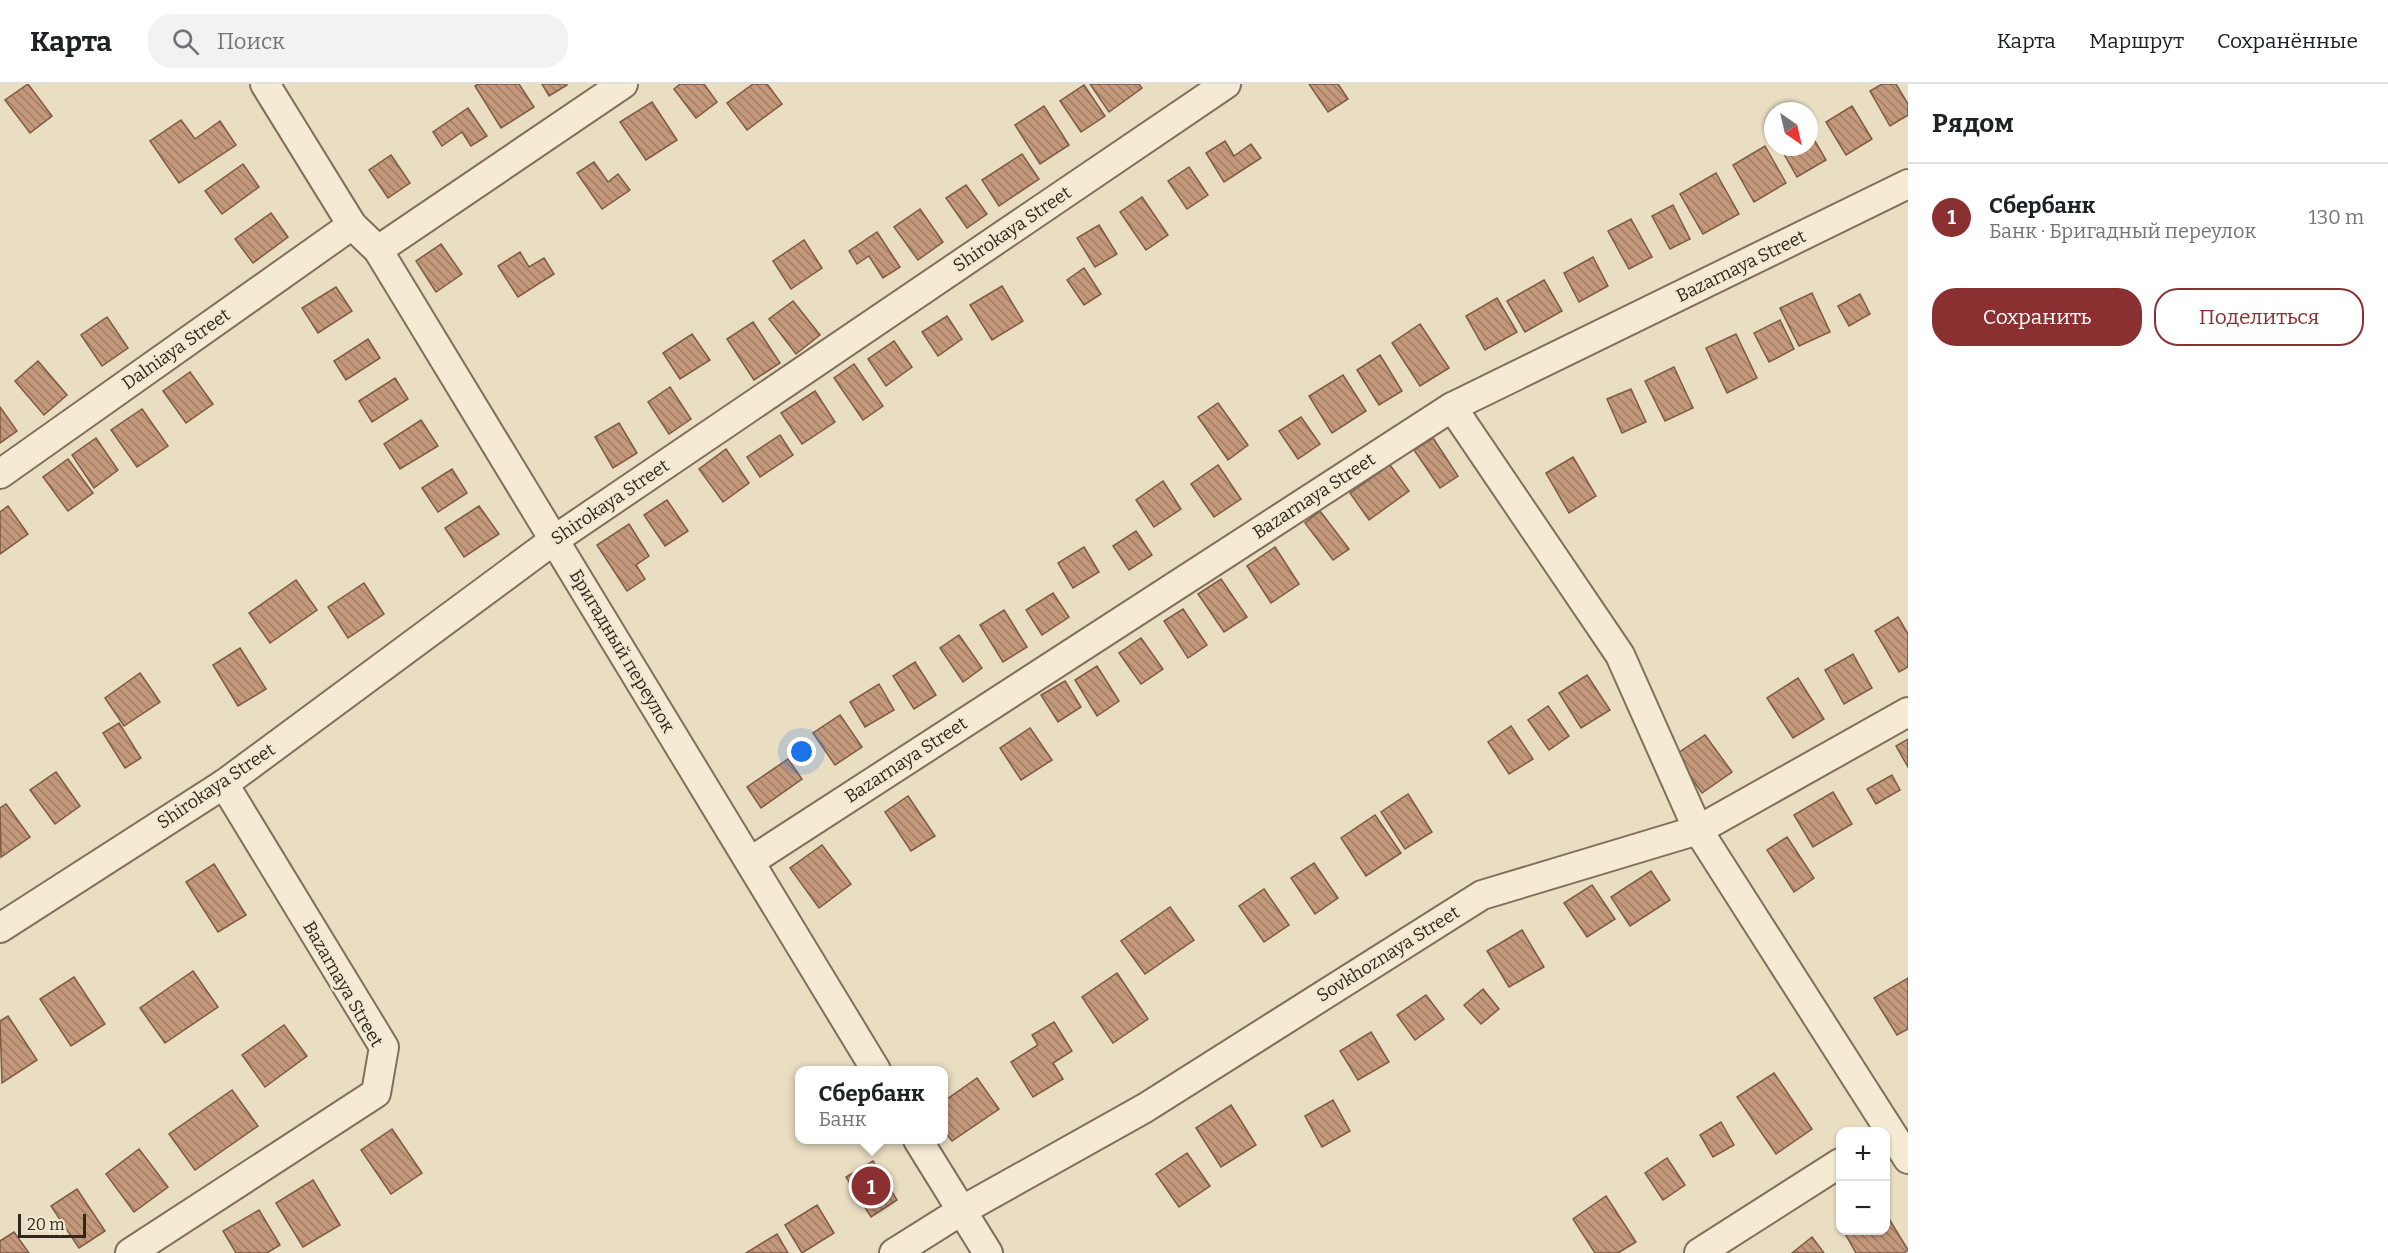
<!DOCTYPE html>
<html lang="ru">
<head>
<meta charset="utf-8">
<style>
	body { margin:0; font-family:Bitter,serif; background:#f2f2f2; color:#202124 }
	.controls { position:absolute; right:18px; bottom:18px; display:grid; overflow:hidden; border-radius:12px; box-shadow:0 2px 4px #0004 }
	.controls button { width:54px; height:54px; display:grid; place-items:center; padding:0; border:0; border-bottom:2px solid #e0e0e0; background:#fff; color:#202124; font:30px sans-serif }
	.compass { position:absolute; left:1764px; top:18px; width:54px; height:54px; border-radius:50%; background:#fff; box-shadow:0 2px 4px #0004; rotate:146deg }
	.scale { position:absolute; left:18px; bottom:15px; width:68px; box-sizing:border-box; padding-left:6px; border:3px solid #32271e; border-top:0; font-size:16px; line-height:21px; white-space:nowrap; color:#32271e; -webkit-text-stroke:4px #f1e8d0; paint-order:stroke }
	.you { position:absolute; left:802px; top:668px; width:21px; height:21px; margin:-15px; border:4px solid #fff; border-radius:50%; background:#1a73e8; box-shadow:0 0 0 9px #1a73e833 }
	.badge { display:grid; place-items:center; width:39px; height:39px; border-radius:50%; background:#8a3031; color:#fff; font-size:20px; font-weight:700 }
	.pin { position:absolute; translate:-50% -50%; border:3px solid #fff; box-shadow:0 2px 6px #0006 }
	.popup { position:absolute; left:795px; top:982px; width:153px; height:78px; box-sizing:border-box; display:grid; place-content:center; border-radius:12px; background:#fff; filter:drop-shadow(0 2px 4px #0005); font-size:20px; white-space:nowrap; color:#757577 }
	.popup b { font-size:22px; color:#202124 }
	.popup::after { content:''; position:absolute; left:50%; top:100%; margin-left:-12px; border:12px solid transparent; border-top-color:#fff }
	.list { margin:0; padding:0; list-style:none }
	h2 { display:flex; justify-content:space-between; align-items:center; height:78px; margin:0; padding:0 24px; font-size:26px }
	h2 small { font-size:20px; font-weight:400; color:#757577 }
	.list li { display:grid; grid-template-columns:39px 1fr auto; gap:18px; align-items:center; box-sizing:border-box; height:108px; padding:0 24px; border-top:2px solid #e0e0e0 }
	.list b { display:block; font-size:22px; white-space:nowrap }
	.list p { margin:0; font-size:20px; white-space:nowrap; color:#757577 }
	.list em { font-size:20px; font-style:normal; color:#757577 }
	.actions { display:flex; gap:12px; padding:18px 24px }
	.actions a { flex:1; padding:14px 0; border:2px solid #8a3031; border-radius:24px; text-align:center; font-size:21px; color:#8a3031 }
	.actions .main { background:#8a3031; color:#fff }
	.icon { flex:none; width:33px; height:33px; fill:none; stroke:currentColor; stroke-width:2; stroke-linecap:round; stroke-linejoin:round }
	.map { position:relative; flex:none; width:1908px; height:1169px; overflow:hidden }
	header { display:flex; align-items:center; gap:36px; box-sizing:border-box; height:84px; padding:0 30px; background:#fff; border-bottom:2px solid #e0e0e0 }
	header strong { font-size:28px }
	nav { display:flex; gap:33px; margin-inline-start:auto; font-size:21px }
	.search { width:420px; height:54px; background:#f2f2f2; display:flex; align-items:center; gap:15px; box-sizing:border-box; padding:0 21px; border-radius:24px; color:#757577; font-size:22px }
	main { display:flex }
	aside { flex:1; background:#fff }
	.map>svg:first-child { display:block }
	.building { fill:url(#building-back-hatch); stroke:#7e5a43; stroke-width:1.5 }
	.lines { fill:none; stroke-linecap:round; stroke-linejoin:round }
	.minor-casing { stroke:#816f5b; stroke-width:32 }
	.minor { stroke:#f5ebd4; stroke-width:28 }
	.labels { text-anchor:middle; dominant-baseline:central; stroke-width:5; stroke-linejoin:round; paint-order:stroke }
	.street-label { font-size:18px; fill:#32271e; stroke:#f1e8d0 }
</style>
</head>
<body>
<header>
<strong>Карта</strong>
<div class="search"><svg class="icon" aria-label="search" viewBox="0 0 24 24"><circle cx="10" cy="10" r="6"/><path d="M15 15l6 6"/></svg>Поиск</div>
<nav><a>Карта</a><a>Маршрут</a><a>Сохранённые</a></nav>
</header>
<main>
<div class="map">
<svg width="1908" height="1169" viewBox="0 0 1908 1169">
	<defs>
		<pattern id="building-back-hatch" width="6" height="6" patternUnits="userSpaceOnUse" patternTransform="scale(1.5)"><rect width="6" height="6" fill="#c4997b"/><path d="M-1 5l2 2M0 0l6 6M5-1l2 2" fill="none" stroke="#a07d64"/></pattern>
	</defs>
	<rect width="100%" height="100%" fill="#e9ddc2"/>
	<g class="building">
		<polygon points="28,0 52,32 30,49 5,16"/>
		<polygon points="478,0 519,0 534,23 501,44 475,2"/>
		<polygon points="542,0 566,0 567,1 549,12"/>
		<polygon points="680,0 704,0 717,18 696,34 674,5"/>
		<polygon points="753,0 767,0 782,20 747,46 727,19"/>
		<polygon points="1090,0 1139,0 1142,4 1109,28"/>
		<polygon points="1309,0 1338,0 1348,15 1328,28"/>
		<polygon points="1882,0 1896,0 1908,20 1908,31 1890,42 1870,7"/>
		<polygon points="1084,1 1105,32 1081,48 1060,17"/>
		<polygon points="652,18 677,56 646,76 620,38"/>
		<polygon points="1044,22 1069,61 1040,80 1015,41"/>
		<polygon points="1852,22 1872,55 1846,71 1826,38"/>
		<polygon points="468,24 487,52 471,62 462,48 442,62 433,48"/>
		<polygon points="181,36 195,55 220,37 236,61 179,99 150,57"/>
		<polygon points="1809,47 1826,76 1797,93 1780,63 1809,63"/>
		<polygon points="1225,57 1234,72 1251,60 1261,74 1224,98 1206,69"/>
		<polygon points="1765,62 1786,99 1754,118 1733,81"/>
		<polygon points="1022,70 1039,95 999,122 982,96"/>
		<polygon points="391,71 410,99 388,114 369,86"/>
		<polygon points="594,78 608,98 618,90 630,106 602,125 577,89"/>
		<polygon points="243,80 259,103 222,130 205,107"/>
		<polygon points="1189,83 1208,111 1187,125 1168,97"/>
		<polygon points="1716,89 1739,130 1703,150 1680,110"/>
		<polygon points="966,101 987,130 967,144 946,114"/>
		<polygon points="1142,113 1168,151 1146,166 1120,128"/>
		<polygon points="1673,121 1690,155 1670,165 1652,132"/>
		<polygon points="920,125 943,158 918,176 894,143"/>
		<polygon points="271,129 288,153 253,179 235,155"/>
		<polygon points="1631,135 1652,173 1629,185 1608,147"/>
		<polygon points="1099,141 1117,170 1095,183 1077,154"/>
		<polygon points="877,148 900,183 883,194 869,172 857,180 849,167"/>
		<polygon points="804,156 822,184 791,205 773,177"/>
		<polygon points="441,160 462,190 436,208 416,177"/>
		<polygon points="520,168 529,183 544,174 554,190 518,213 498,182"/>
		<polygon points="1593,173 1608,202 1579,218 1564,189"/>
		<polygon points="1084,184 1101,210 1084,221 1067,196"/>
		<polygon points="1544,196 1562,227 1525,248 1507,217"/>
		<polygon points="1002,202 1023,237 992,256 970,221"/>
		<polygon points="336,203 352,227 318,249 302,224"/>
		<polygon points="1812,209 1830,248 1799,262 1780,224"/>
		<polygon points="1860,210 1870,230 1849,242 1838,222"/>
		<polygon points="1497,214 1517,248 1485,266 1466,232"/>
		<polygon points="793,217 820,251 796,270 769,235"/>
		<polygon points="947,232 962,255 938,272 922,248"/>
		<polygon points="107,233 128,264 102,282 81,251"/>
		<polygon points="1780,236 1794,265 1769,278 1754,249"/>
		<polygon points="753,238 780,279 754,296 727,255"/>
		<polygon points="1420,240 1449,284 1420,302 1392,259"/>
		<polygon points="692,250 710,276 680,295 663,269"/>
		<polygon points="1736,250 1757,294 1727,309 1706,264"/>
		<polygon points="368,255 380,274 346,296 334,277"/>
		<polygon points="894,257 912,283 886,302 868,275"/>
		<polygon points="1380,271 1402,307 1379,321 1357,286"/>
		<polygon points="38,277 67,311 44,331 15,297"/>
		<polygon points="854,280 883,322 863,336 834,294"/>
		<polygon points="1674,283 1693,324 1665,337 1645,297"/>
		<polygon points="190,288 213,320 186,339 163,307"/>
		<polygon points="1343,291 1366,327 1332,349 1309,312"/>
		<polygon points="395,294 408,315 372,338 359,317"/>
		<polygon points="670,303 691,335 669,350 648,318"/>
		<polygon points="1631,305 1646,338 1622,349 1607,315"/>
		<polygon points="815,307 835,338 802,360 781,329"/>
		<polygon points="1218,319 1248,361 1228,376 1198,333"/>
		<polygon points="0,323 17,347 0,359"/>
		<polygon points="142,325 168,362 137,383 111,346"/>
		<polygon points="1301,333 1320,360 1298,375 1279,347"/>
		<polygon points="421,336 438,362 400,385 384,360"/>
		<polygon points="619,339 637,369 613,384 595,353"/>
		<polygon points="780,351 793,371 760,393 747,373"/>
		<polygon points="96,354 118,386 94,404 72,371"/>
		<polygon points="1433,354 1458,392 1440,404 1414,366"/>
		<polygon points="726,365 749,399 723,418 699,385"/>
		<polygon points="1573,373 1596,412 1569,429 1546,389"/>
		<polygon points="68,375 93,409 68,427 43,393"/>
		<polygon points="1218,381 1241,415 1214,433 1191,400"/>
		<polygon points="1390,381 1409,407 1369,436 1350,409"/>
		<polygon points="452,385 467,409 438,428 422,404"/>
		<polygon points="1163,397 1181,425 1154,443 1136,416"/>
		<polygon points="667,416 688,447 665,462 644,431"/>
		<polygon points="8,422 28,450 0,470 0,428"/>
		<polygon points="479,422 499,450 464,473 445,444"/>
		<polygon points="1320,427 1349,465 1333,476 1305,439"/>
		<polygon points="629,440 649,472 636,481 645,495 627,507 597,461"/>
		<polygon points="1136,447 1152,471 1129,486 1113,462"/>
		<polygon points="1084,463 1099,488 1073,504 1058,479"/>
		<polygon points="1275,463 1299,500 1271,519 1247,482"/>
		<polygon points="1221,495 1247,533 1224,548 1198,510"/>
		<polygon points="296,496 317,526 270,559 249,529"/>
		<polygon points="364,499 384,530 348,554 328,523"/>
		<polygon points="1053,509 1069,533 1042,551 1026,526"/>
		<polygon points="1183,525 1207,561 1188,574 1164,537"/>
		<polygon points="1004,526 1027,563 1003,578 980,541"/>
		<polygon points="1898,533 1908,550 1908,583 1899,588 1875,547"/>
		<polygon points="959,551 982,584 963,598 940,564"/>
		<polygon points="1141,554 1163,585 1141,600 1119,569"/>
		<polygon points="240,564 266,605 238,622 213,581"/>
		<polygon points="1853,570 1872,604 1844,620 1825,586"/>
		<polygon points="915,578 936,611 914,625 893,592"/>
		<polygon points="1097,582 1119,617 1097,632 1075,596"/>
		<polygon points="140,589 160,618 124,642 105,614"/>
		<polygon points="1587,591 1610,626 1581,644 1559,609"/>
		<polygon points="1798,594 1824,635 1793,654 1767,614"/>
		<polygon points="1065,597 1081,623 1058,638 1041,611"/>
		<polygon points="879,600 894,626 865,643 850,618"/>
		<polygon points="1548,622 1569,652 1549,666 1528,636"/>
		<polygon points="840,631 862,663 835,681 813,649"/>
		<polygon points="119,639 141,674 125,684 103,649"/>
		<polygon points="1511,642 1533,675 1509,690 1488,658"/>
		<polygon points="1030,644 1052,676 1021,696 1000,664"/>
		<polygon points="1705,651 1732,688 1702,709 1675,671"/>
		<polygon points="1908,655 1908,683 1896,662"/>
		<polygon points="788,675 802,695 761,724 747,703"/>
		<polygon points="56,688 80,722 55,740 30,706"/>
		<polygon points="1892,691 1900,706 1876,720 1867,705"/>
		<polygon points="1833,708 1852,740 1813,763 1794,731"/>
		<polygon points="1408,710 1432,748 1405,765 1381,728"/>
		<polygon points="908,712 935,752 911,767 885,728"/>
		<polygon points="6,720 30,753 1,773 0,724"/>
		<polygon points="1375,731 1401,769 1366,792 1341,754"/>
		<polygon points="1787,753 1814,794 1794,808 1767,766"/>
		<polygon points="822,761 851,800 819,824 790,784"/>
		<polygon points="1314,779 1338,814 1315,830 1291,794"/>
		<polygon points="214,780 246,831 218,848 186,798"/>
		<polygon points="1651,787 1670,816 1630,842 1611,813"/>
		<polygon points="1592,801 1615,835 1587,853 1564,819"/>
		<polygon points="1264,805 1289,841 1264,858 1239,822"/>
		<polygon points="1170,823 1194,856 1145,890 1121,857"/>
		<polygon points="1522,846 1544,883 1509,903 1487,867"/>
		<polygon points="193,887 218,923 165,959 140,924"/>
		<polygon points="1117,889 1148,935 1113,959 1082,913"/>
		<polygon points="74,893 105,940 71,962 40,915"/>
		<polygon points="1908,894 1908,945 1897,951 1874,914"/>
		<polygon points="1483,905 1499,925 1481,940 1464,921"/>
		<polygon points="1426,911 1444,935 1415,956 1397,931"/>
		<polygon points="8,932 37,976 2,999 0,937"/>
		<polygon points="1054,938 1072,967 1053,979 1063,995 1033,1013 1011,978 1038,961 1032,951"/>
		<polygon points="284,941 307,972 265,1003 242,971"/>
		<polygon points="1371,948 1389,978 1358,996 1340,967"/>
		<polygon points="1774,989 1812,1045 1776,1070 1737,1013"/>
		<polygon points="977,994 999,1025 952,1057 943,1045 943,1018"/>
		<polygon points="232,1006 258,1042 195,1086 169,1050"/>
		<polygon points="1333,1016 1350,1047 1322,1063 1305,1032"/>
		<polygon points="1231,1021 1256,1061 1221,1083 1196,1044"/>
		<polygon points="1721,1038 1734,1061 1713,1073 1700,1051"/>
		<polygon points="392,1045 422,1089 391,1110 361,1066"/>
		<polygon points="139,1065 168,1103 134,1128 106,1090"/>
		<polygon points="1187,1069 1210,1102 1179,1123 1156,1090"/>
		<polygon points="1667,1074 1685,1101 1663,1116 1645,1089"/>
		<polygon points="873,1077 897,1116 871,1133 846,1093"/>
		<polygon points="313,1096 340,1141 303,1163 276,1119"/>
		<polygon points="77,1105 105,1147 79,1164 51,1122"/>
		<polygon points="1606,1112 1636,1158 1618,1169 1595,1169 1573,1135"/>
		<polygon points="817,1121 834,1149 802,1169 785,1141"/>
		<polygon points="259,1126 280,1161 267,1169 236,1169 223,1147"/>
		<polygon points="1886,1130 1908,1166 1904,1169 1856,1169 1843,1146 1886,1146"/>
		<polygon points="14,1148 29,1169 0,1169 0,1157"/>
		<polygon points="777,1150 788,1169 746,1169"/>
		<polygon points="1812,1153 1824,1169 1792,1169"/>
	</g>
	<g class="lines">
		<defs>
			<g id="minor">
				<polyline points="265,0 352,141 378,166 876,986"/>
				<polyline points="378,166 623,0"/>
				<polyline points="1452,323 1620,571 1698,746 1908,1075"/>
				<polyline points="0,390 352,141"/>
				<polyline points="751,777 1452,323 1908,100"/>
				<polyline points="0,844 224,700 554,456 1226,0"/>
				<polyline points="918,1056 988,1169"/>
				<polyline points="130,1169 376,1009 384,963 224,700"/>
				<polyline points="894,1169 961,1127 1145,1024 1482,811 1698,746 1908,628"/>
				<polyline points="1699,1169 1840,1079"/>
			</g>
		</defs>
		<use href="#minor" class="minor-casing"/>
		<use href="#minor" class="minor"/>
	</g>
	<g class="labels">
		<g class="street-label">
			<text transform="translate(1012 145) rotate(-34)">Shirokaya Street</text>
			<text transform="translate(1741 182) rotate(-26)">Bazarnaya Street</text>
			<text transform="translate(176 265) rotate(-35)">Dalniaya Street</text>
			<text transform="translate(1314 412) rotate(-33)">Bazarnaya Street</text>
			<text transform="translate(610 418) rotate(-34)">Shirokaya Street</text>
			<text transform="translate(622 567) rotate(59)">Бригадный переулок</text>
			<text transform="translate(906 676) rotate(-33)">Bazarnaya Street</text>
			<text transform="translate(216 702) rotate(-34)">Shirokaya Street</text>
			<text transform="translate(1388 870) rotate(-32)">Sovkhoznaya Street</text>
			<text transform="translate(343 900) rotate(60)">Bazarnaya Street</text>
		</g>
	</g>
</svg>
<div class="controls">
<button>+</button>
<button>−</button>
</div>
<svg class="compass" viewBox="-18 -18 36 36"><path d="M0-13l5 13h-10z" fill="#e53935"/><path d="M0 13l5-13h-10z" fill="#757577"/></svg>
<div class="scale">20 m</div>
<div class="you"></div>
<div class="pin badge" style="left:871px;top:1102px">1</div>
<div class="popup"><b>Сбербанк</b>Банк</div>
</div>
<aside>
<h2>Рядом<small></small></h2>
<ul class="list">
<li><span class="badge">1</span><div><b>Сбербанк</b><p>Банк · Бригадный переулок</p></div><em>130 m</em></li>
</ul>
<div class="actions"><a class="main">Сохранить</a><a>Поделиться</a></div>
</aside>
</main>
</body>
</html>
